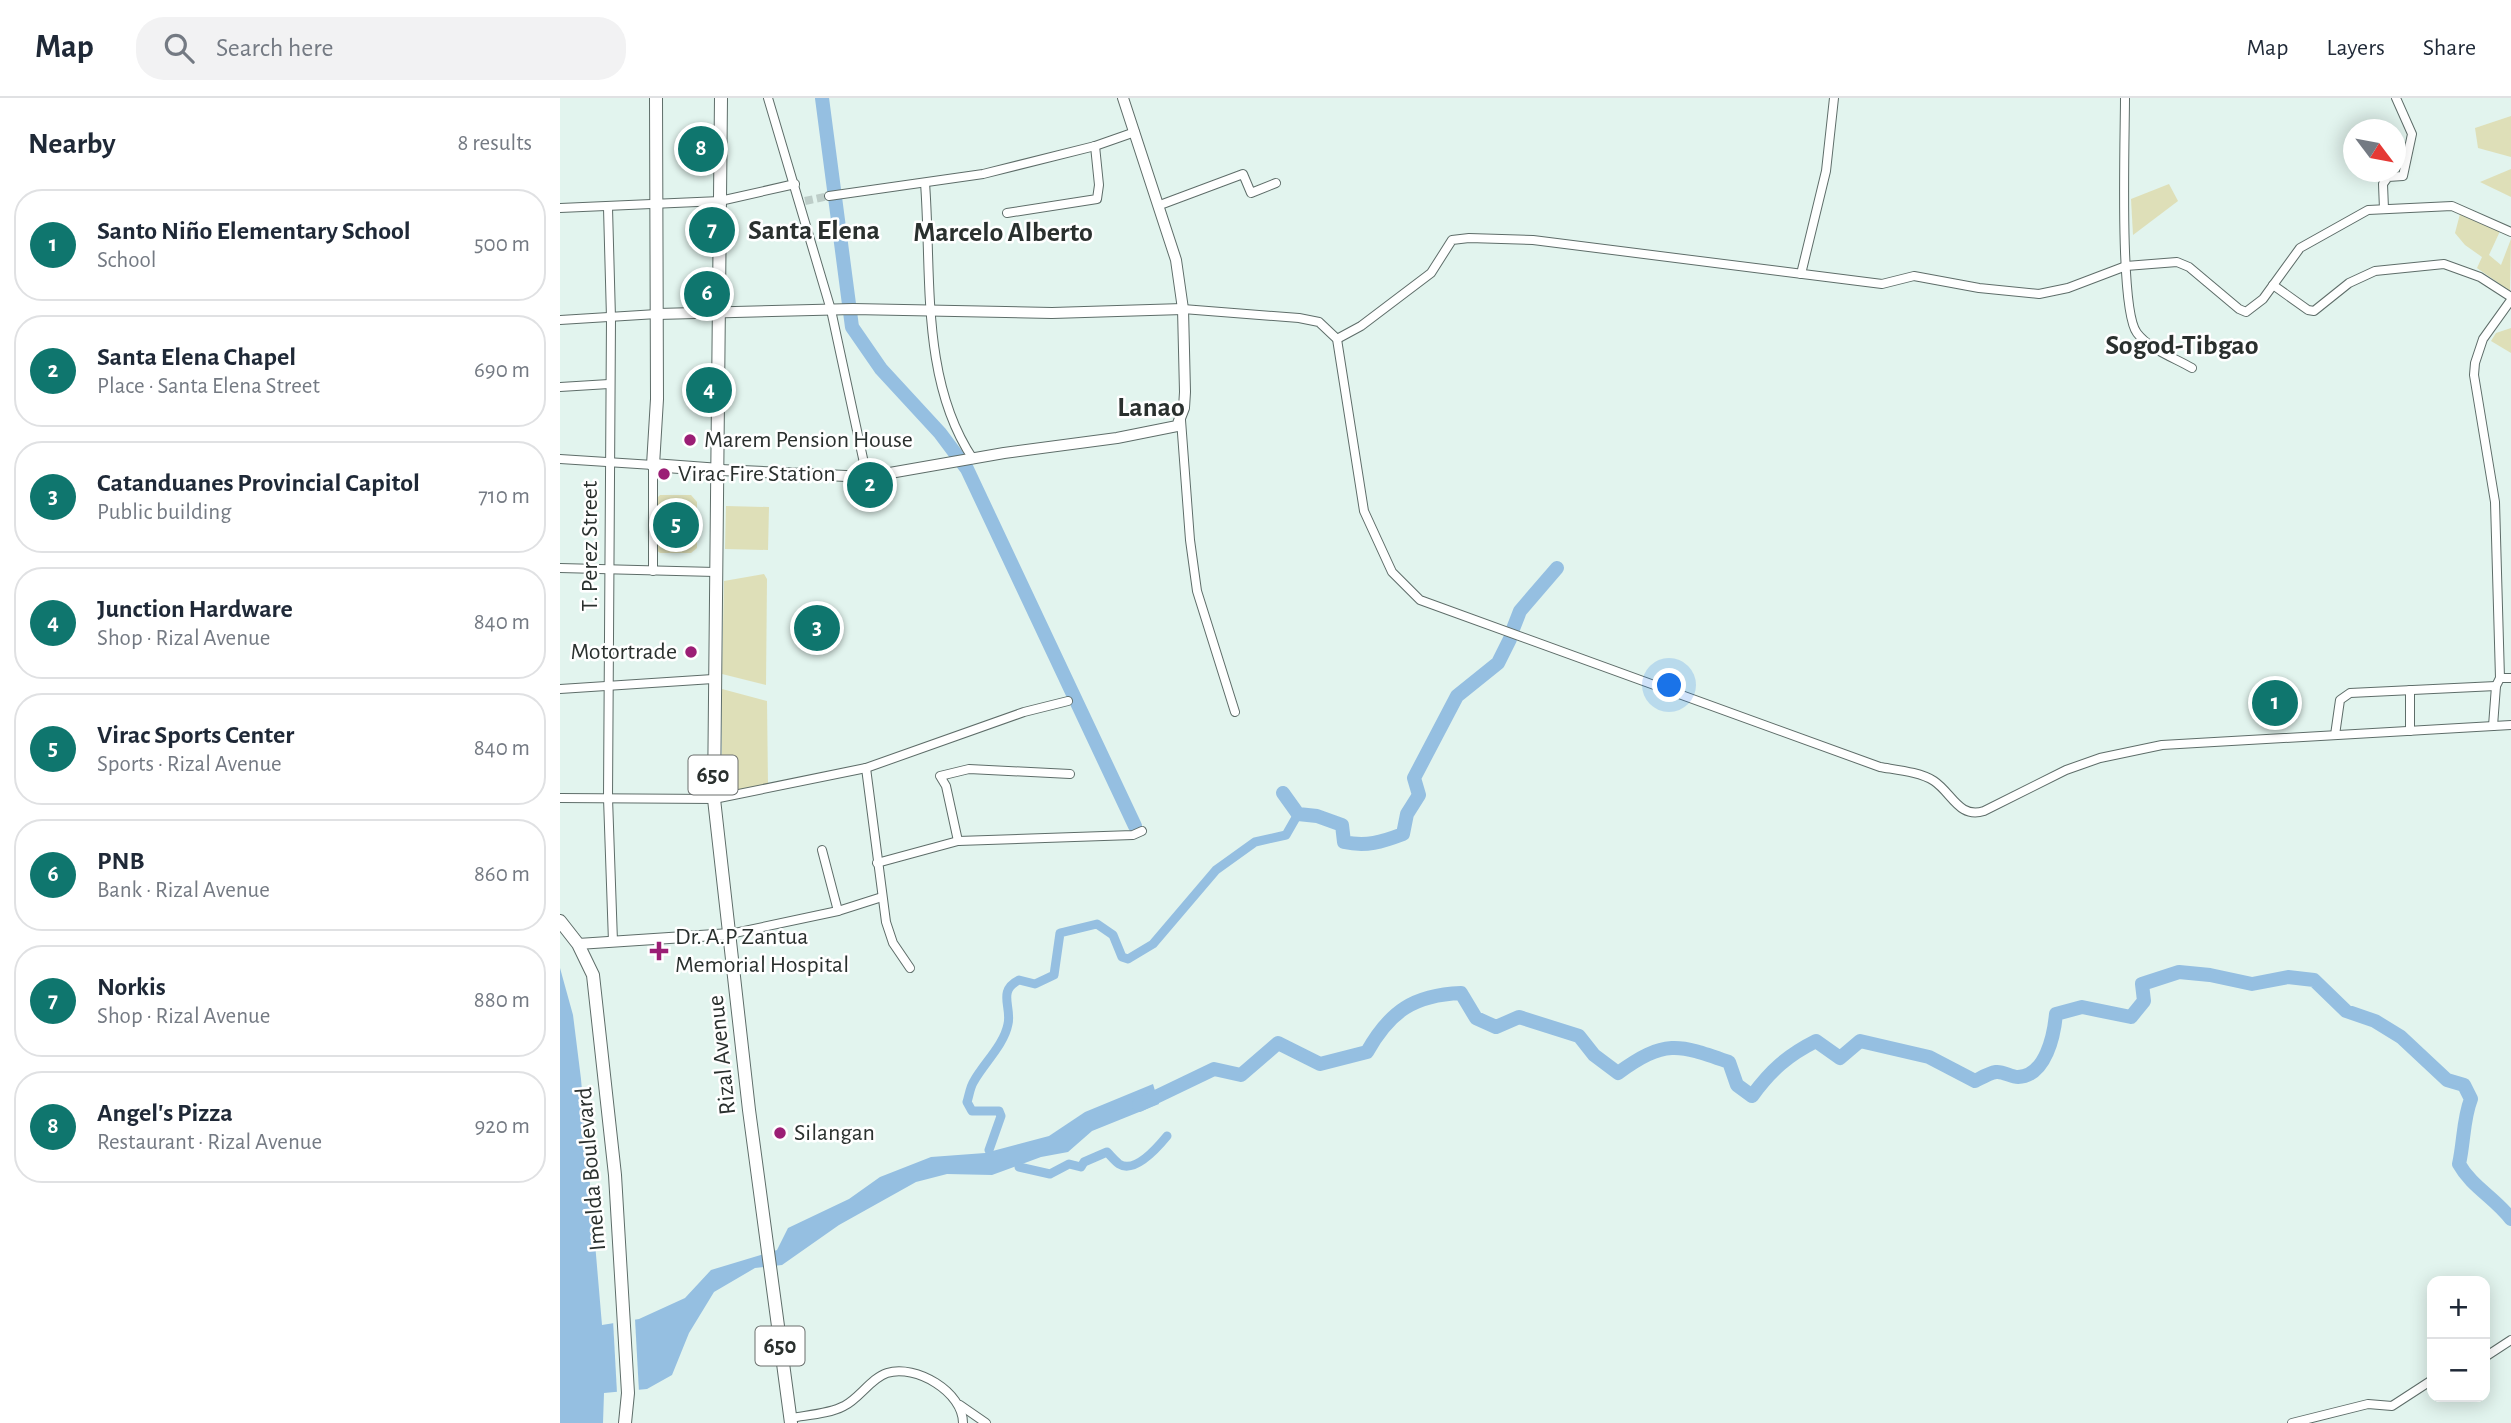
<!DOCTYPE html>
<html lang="en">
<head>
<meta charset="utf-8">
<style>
	body { margin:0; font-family:"Alegreya Sans",sans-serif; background:#f2f2f3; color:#1f2937 }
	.controls { position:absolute; right:21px; bottom:21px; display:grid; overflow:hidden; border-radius:14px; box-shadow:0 4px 18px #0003 }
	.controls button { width:63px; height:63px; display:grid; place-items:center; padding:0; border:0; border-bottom:2px solid #e0e1e3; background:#fff; color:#1f2937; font:35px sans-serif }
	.compass { position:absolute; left:1783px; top:21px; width:63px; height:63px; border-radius:50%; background:#fff; box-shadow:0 4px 18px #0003; rotate:122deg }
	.you { position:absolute; left:1110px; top:588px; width:24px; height:24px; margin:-18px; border:5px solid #fff; border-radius:50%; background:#1a73e8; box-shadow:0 0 0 10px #1a73e833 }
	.badge { display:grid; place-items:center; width:46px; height:46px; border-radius:50%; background:#0f766e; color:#fff; font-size:23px; font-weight:700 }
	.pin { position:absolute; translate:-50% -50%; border:4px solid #fff; box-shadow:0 2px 7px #0006 }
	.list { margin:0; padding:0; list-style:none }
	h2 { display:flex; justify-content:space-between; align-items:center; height:91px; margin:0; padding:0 28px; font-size:30px }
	h2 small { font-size:23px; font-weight:400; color:#747a83 }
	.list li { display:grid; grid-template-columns:46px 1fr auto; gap:21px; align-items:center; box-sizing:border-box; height:112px; margin:0 14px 14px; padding:0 14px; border:2px solid #e0e1e3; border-radius:28px }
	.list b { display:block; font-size:26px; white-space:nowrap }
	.list p { margin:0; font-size:23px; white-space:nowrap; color:#747a83 }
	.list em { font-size:23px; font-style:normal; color:#747a83 }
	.icon { flex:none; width:38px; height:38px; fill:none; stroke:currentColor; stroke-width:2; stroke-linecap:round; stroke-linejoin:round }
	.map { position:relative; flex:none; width:1951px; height:1325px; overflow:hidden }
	header { display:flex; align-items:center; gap:42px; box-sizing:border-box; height:98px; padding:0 35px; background:#fff; border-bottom:2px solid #e0e1e3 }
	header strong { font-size:33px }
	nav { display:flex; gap:38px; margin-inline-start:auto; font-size:24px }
	.search { width:490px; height:63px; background:#f2f2f3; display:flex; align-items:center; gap:18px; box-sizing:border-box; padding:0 24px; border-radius:28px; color:#747a83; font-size:26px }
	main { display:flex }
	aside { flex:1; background:#fff }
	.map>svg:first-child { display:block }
	.green { fill:#dedfb8 }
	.water { fill:#95bfe1 }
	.pier { fill:#e2f4ee }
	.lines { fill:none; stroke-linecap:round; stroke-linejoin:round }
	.canal { stroke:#95bfe1; stroke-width:9 }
	.river { stroke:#95bfe1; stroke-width:14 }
	.minor-tunnel { stroke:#bdcdc8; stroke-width:8; stroke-dasharray:8 4; stroke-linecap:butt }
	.minor-casing { stroke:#5e6d69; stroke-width:10 }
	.tertiary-casing { stroke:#5e6d69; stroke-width:12 }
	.secondary-casing { stroke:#5e6d69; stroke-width:14 }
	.primary-casing { stroke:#5e6d69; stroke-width:14 }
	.minor { stroke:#fff; stroke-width:8 }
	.tertiary { stroke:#fff; stroke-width:10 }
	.secondary { stroke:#fff; stroke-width:12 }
	.primary { stroke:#fff; stroke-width:12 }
	.poi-dot { fill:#9b1e75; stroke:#fff; stroke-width:2.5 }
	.labels { text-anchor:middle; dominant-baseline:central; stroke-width:5; stroke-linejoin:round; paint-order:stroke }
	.shield { fill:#fff; stroke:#6a6e6d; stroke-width:2 }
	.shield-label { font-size:23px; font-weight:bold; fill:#2a302e }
	.poi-label { font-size:24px; fill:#2a302e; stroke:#fff; text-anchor:start }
	.street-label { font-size:24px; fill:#2a302e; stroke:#fff }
	.quarter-label { font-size:28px; font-weight:bold; fill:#2a302e; stroke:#fff }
</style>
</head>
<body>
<header>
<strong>Map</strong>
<div class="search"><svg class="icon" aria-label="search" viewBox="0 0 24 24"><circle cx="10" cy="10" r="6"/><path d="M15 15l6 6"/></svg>Search here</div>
<nav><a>Map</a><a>Layers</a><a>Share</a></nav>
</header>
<main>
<aside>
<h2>Nearby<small>8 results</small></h2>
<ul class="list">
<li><span class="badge">1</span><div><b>Santo Niño Elementary School</b><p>School</p></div><em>500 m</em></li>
<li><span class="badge">2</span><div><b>Santa Elena Chapel</b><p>Place · Santa Elena Street</p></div><em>690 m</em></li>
<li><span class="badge">3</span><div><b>Catanduanes Provincial Capitol</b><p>Public building</p></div><em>710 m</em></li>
<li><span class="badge">4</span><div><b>Junction Hardware</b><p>Shop · Rizal Avenue</p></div><em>840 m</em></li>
<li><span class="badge">5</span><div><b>Virac Sports Center</b><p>Sports · Rizal Avenue</p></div><em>840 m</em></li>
<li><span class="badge">6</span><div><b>PNB</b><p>Bank · Rizal Avenue</p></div><em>860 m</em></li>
<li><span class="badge">7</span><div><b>Norkis</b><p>Shop · Rizal Avenue</p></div><em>880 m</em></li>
<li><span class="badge">8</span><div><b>Angel's Pizza</b><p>Restaurant · Rizal Avenue</p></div><em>920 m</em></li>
</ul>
</aside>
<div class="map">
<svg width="1951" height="1325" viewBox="0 0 1951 1325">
	<rect width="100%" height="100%" fill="#e2f4ee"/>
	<g class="green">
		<polygon points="1951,18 1951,59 1918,50 1915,30"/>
		<polygon points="1951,71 1951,99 1920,84"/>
		<polygon points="1609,86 1618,103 1573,137 1571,101"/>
		<polygon points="1900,116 1941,131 1929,157 1941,167 1951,141 1950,193 1917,170 1922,159 1905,147 1895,135"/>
		<polygon points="1951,230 1951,255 1931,243 1936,235"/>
		<polygon points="100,397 131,397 137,404 137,450 131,455 100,455 94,450 95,402"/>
		<polygon points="166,408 209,409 208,452 165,451"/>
		<polygon points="204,476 207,481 206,587 162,576 164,483"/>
		<polygon points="162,591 207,603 208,688 162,696"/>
	</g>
	<polygon class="water" points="0,870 13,917 21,981 42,1227 79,1221 125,1200 151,1172 217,1152 228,1130 289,1101 320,1079 371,1059 425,1055 489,1038 525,1014 593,986 599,1006 532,1033 508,1054 481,1059 432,1077 387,1076 356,1084 279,1127 222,1167 195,1170 154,1194 129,1235 112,1277 87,1291 44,1295 43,1325 0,1325"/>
	<polygon class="pier" points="75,1221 79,1294 57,1295 53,1222"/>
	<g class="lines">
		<g class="canal">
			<path d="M429 1052 441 1018 439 1013H412L407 1004C409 998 410 989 414 983 424 965 444 947 448 926 452 909 437 893 459 882L475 886 494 877 500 835 537 826 553 837 562 859 568 861 593 846 656 772 695 744 726 737 738 716"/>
			<path d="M459 1069 490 1076 509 1066 521 1069 524 1064 547 1054C550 1057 555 1063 559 1066 575 1076 598 1049 607 1038"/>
		</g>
		<g class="river">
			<polyline points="262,0 292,229 321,271 380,335 407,371 575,728"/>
			<polyline points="953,531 960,513 997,470"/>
			<path d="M723 695 738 716 757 718 782 727 784 744C806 749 822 744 843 736L847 716 859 697 854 680 897 598 938 565 950 541"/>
			<path d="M579 1007 654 971 681 977 718 945 760 966 807 954C830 913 854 897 901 895L916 920 936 929 959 919 1019 938 1034 957 1058 975C1105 941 1118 946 1169 964L1177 987 1192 998C1211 972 1228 957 1256 943L1280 960 1300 943 1369 959 1415 983C1421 980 1429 975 1436 974 1443 973 1451 979 1458 979 1486 978 1494 937 1496 916L1522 909 1571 919 1584 903 1582 886 1619 874 1650 877 1692 886 1728 879 1754 882 1786 913 1815 923 1841 939 1887 982 1904 987 1911 1001C1903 1021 1904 1044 1899 1066 1911 1088 1935 1100 1951 1121"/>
		</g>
		<polyline class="minor-tunnel" points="245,103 269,98"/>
		<defs>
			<g id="minor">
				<polyline points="208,0 271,212 307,379"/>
				<path d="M1565 0C1565 39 1559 212 1577 235 1589 251 1615 260 1632 270"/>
				<path d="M365 85C372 176 360 282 413 361"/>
				<polyline points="269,98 423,76 535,48 575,34"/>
				<polyline points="600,107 683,76 691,95 716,85"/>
				<polyline points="0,110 160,103 235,86"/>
				<polyline points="48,110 51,220 48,700 53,844"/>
				<polyline points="1824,111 1823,86 1828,79 1843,78 1852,36 1836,0"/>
				<polyline points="447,115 537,101 539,87 535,48"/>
				<polyline points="1241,176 1266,73 1274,0"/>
				<polyline points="1713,187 1748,212 1754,213 1789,185 1815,173 1884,166 1920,179 1951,199"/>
				<path d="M623 211 739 220 759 224 777 241 804 413 832 474 860 502 1320 669C1337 672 1360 674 1374 683 1392 695 1399 721 1424 713L1506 672 1540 660 1602 647 1951 627"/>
				<polyline points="0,222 97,216"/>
				<polyline points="777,241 801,228 871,175 892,142 909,140 973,142 1322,186 1354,178 1419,190 1479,196 1508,190 1566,168 1617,164 1629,169 1679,211 1686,214 1703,201 1740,150 1808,112 1892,108 1951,134"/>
				<polyline points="0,289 49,286"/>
				<polyline points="621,322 630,442 637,493 675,614"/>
				<polyline points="0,361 93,367 93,473"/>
				<polyline points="0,470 155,474"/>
				<polyline points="1940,580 1951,580"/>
				<polyline points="0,591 153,581"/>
				<polyline points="1933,628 1936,588 1940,580 1935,404 1914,277 1915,265 1923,241 1951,202"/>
				<polyline points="1850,633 1850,592"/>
				<polyline points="1775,637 1780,602 1790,595 1936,588"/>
				<polyline points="306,670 326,824 333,845 350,870"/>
				<polyline points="0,700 154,701 306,670 464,614 508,603"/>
				<polyline points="398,743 386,688 380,678 409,671 510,676"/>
				<polyline points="262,752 278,813"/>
				<polyline points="317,765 398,743 573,737 582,733"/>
				<polyline points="170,836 278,813 322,799"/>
				<polyline points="1925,1259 1951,1242"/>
				<polyline points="400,1307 426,1325"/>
				<path d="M231 1320C247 1317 269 1316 284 1308 299 1301 311 1280 327 1275 356 1266 403 1294 403 1325"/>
				<polyline points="1732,1325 1808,1306 1832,1308 1872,1282"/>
			</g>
			<g id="tertiary">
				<polyline points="97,216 293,211 492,215 623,211"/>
				<polyline points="160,372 307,379 444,355 557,340 617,328 624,310 625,294 623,211 616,162 563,0"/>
				<polyline points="18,846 170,836"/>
			</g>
			<g id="secondary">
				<polyline points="96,0 97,301 93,367 160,372"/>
				<polyline points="0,823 18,846 33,877 55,1077 68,1295 65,1325"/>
			</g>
			<polyline id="primary" points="161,0 154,701 189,1012 231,1325"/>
		</defs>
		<use href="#minor" class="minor-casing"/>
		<use href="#tertiary" class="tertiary-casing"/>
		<use href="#secondary" class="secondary-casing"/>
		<use href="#primary" class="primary-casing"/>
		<use href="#minor" class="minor"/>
		<use href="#tertiary" class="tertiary"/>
		<use href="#secondary" class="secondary"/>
		<use href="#primary" class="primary"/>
	</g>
	<g class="poi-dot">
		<circle cx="130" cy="342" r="7"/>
		<circle cx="104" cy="376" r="7"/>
		<circle cx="131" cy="554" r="7"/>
		<path d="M95.5 842.5h7v7h7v7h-7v7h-7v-7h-7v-7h7z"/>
		<circle cx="220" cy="1035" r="7"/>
	</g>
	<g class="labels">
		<g class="shield">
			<rect x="128.5" y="657.5" width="49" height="39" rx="5"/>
			<rect x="195.5" y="1228.5" width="49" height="39" rx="5"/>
		</g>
		<g class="shield-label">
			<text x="153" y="677">650</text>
			<text x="220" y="1248">650</text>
		</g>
		<g class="poi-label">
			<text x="144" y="342">Marem Pension House</text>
			<text x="118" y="376">Virac Fire Station</text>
			<text x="117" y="554" text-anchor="end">Motortrade</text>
			<text x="115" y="839">Dr. A.P Zantua<tspan x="115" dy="28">Memorial Hospital</tspan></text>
			<text x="234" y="1035">Silangan</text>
		</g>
		<g class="street-label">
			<text transform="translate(30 448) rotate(-90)">T. Perez Street</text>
			<text transform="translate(162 957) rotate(-96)">Rizal Avenue</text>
			<text transform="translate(31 1071) rotate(-95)">Imelda Boulevard</text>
		</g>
		<g class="quarter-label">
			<text x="254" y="133">Santa Elena</text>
			<text x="443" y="135">Marcelo Alberto</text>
			<text x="1622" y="248">Sogod-Tibgao</text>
			<text x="591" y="310">Lanao</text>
		</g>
	</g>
</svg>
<div class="controls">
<button>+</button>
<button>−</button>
</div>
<svg class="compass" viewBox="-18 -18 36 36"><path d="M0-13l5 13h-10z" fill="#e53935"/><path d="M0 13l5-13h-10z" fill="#747a83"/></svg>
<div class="you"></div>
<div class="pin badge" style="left:1715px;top:605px">1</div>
<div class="pin badge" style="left:310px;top:387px">2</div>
<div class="pin badge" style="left:257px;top:530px">3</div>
<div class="pin badge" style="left:149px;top:292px">4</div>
<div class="pin badge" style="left:116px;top:427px">5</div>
<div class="pin badge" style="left:147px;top:196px">6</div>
<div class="pin badge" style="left:152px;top:132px">7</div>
<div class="pin badge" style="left:141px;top:51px">8</div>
</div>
</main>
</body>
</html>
